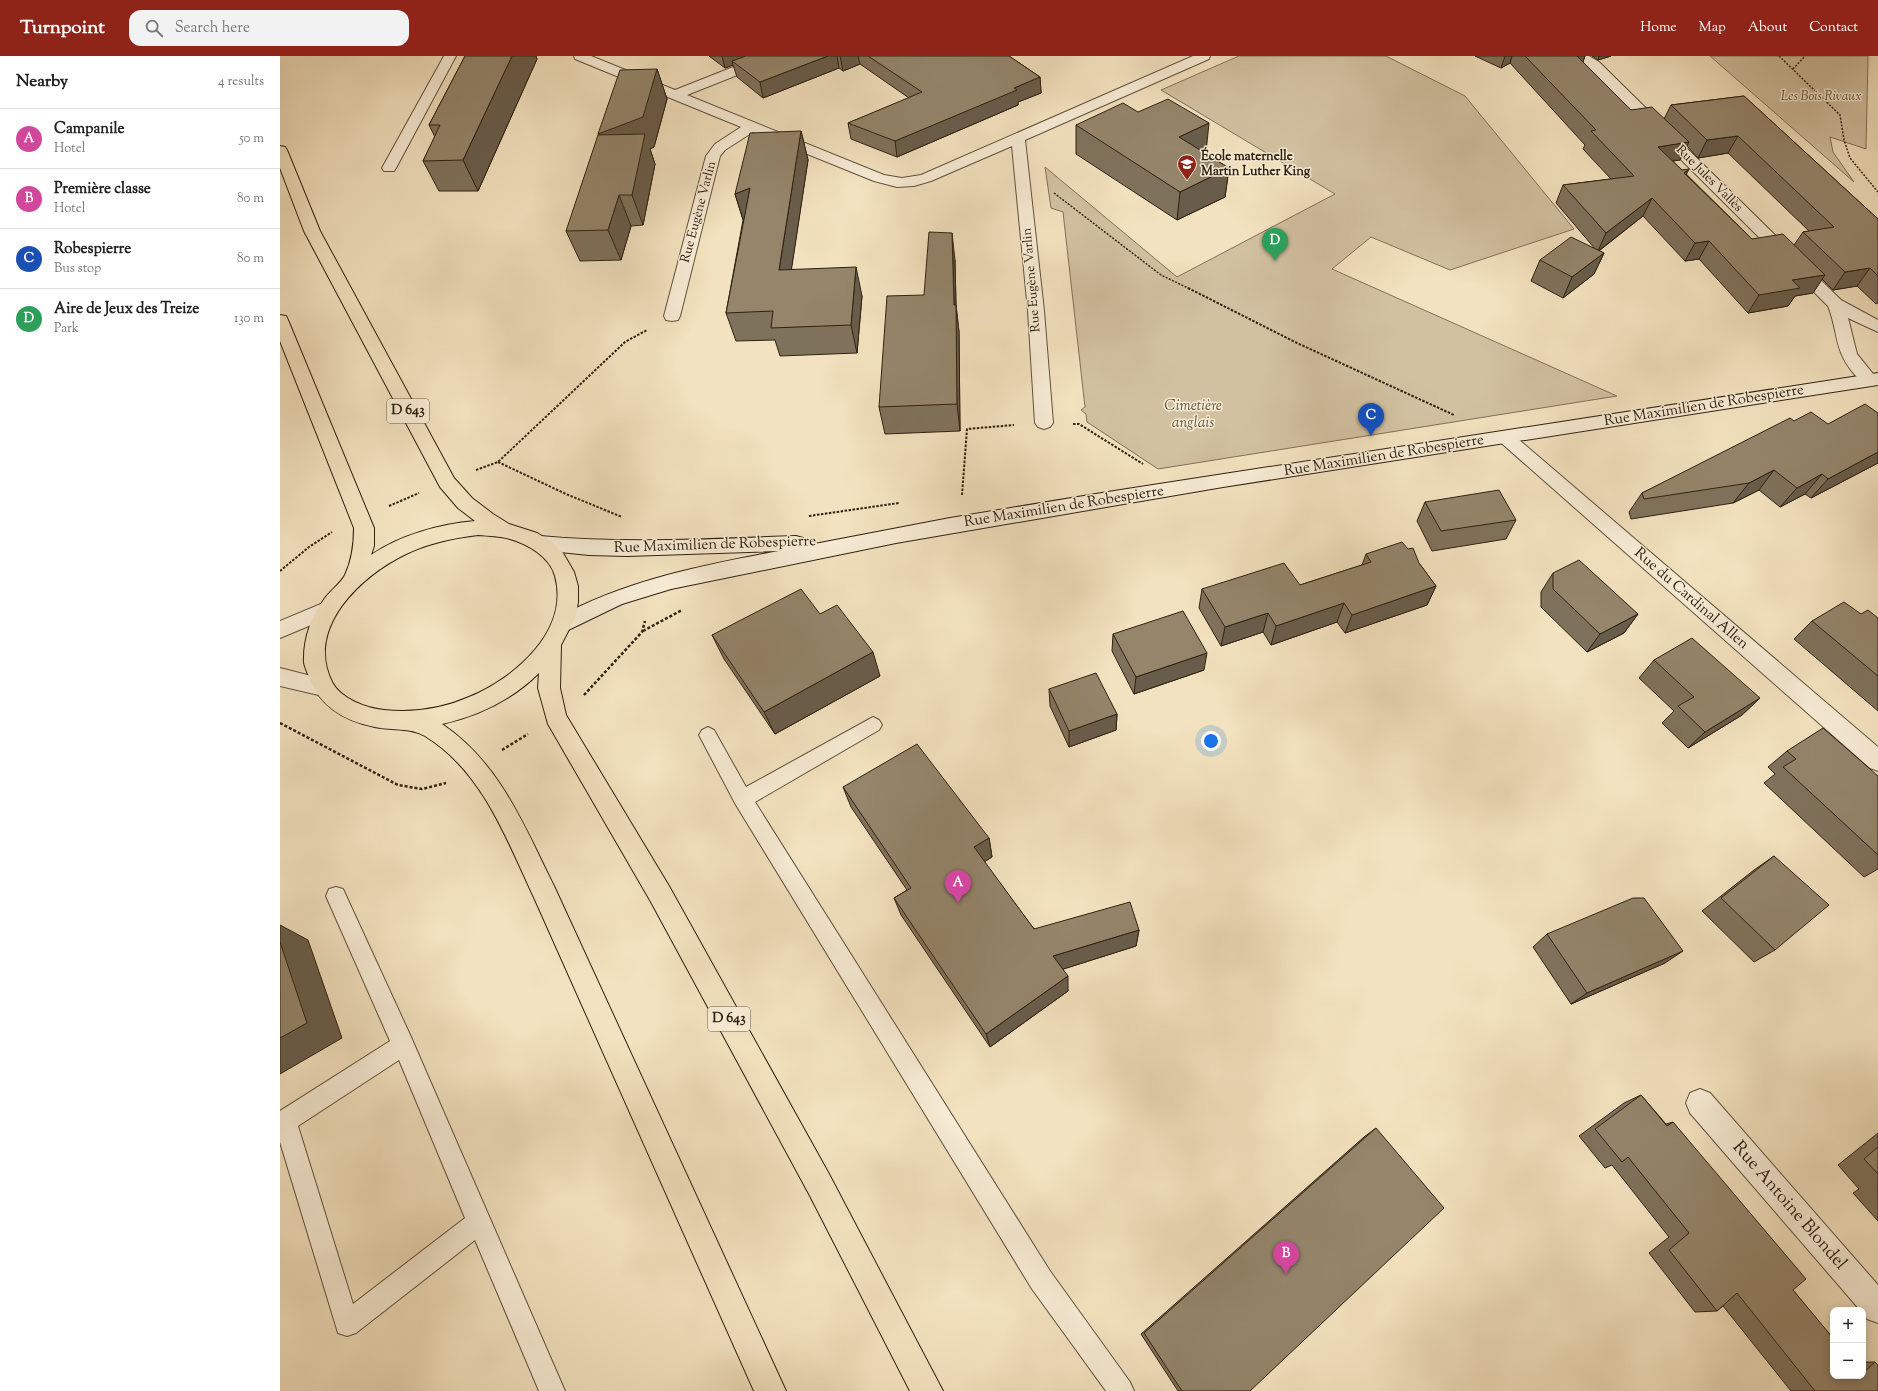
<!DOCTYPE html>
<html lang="en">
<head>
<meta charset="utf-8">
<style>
	body { margin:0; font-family:"Sorts Mill Goudy",serif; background:#f2f2f2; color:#222 }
	.controls { position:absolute; right:12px; bottom:12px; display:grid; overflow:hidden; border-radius:8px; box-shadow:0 2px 10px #0003 }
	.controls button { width:36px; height:36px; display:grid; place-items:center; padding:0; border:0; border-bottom:1px solid #e0e0e0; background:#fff; color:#222; font:20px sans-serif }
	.you { position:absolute; left:931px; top:685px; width:14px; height:14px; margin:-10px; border:3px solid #fff; border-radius:50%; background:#1a73e8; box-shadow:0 0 0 6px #1a73e833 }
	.badge { display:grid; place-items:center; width:26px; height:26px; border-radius:50%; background:#8f2418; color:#fff; font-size:13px; font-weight:700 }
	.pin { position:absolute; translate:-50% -33px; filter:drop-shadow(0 1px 2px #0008) }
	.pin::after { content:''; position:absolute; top:21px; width:14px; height:12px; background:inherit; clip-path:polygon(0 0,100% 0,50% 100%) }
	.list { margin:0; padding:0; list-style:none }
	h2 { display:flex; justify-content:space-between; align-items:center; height:52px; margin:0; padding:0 16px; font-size:17px }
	h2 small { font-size:13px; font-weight:400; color:#767676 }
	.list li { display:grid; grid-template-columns:26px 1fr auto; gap:12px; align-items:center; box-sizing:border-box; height:60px; padding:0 16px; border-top:1px solid #e0e0e0 }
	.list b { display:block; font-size:15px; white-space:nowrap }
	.list p { margin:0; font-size:13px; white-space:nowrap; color:#767676 }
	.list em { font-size:13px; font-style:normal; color:#767676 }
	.icon { flex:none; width:22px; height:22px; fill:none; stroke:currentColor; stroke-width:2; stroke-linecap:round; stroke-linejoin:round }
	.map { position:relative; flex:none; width:1598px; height:1335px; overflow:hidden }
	header { display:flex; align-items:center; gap:24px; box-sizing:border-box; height:56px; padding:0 20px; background:#8f2418; color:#fff }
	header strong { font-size:19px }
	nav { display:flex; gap:22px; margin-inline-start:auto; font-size:14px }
	.search { width:280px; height:36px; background:#f2f2f2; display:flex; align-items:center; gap:10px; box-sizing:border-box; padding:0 14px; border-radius:12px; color:#767676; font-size:15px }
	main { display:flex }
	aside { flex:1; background:#fff }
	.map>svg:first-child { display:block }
	.green { fill:#d2c1a1; stroke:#807159 }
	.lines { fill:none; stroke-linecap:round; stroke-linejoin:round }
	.service-casing { stroke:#5f513c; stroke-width:2 }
	.minor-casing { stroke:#5f513c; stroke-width:2 }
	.tertiary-casing { stroke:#5f513c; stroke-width:2 }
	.secondary-casing { stroke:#2e2111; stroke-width:2 }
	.trunk-casing { stroke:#2e2111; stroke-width:2 }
	.path-far2 { stroke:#2e2111; stroke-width:1.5; stroke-dasharray:2 1.5; stroke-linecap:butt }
	.path-far1 { stroke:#2e2111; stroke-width:2; stroke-dasharray:2.5 1.5; stroke-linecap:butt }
	.path { stroke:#2e2111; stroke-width:2.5; stroke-dasharray:3 2; stroke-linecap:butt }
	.service { fill:#f7ecd5; fill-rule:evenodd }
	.minor { fill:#f7ecd5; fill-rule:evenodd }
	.tertiary { fill:#f7ecd5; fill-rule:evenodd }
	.secondary { fill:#f7ecd5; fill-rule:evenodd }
	.trunk { fill:#f3e2bf; fill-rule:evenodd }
	.wall { fill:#7f725c; stroke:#2e2111; fill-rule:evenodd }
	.shaded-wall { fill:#685d4b; stroke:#2e2111 }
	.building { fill:#94856b; stroke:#2e2111 }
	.labels { text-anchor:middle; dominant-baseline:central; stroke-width:3; stroke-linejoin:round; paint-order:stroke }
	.far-park-label { font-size:13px; font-style:italic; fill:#5f513c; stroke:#f7ecd5 }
	.far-poi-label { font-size:13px; font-weight:bold; fill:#2e2111; stroke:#f7ecd5; text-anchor:start }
	.far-street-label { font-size:13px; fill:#2e2111; stroke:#f7ecd5 }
	.shield { fill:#f7ecd5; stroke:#6a5e4c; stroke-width:1 }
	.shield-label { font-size:14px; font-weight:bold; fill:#2e2111 }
	.park-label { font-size:15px; font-style:italic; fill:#5f513c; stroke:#f7ecd5 }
	.street-label { font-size:15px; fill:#2e2111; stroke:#f7ecd5 }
	.near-street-label { font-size:18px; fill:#2e2111; stroke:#f7ecd5 }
</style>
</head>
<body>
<header>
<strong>Turnpoint</strong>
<div class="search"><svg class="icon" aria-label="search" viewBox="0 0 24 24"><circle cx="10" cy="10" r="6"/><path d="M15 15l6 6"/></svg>Search here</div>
<nav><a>Home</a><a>Map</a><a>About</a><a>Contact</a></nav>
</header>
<main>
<aside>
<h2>Nearby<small>4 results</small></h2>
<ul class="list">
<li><span class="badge" style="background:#d1479c">A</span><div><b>Campanile</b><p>Hotel</p></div><em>50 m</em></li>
<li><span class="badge" style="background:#d1479c">B</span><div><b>Première classe</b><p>Hotel</p></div><em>80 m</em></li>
<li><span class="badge" style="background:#1a4fb4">C</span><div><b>Robespierre</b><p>Bus stop</p></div><em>80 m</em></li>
<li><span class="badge" style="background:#2e9e5b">D</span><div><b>Aire de Jeux des Treize</b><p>Park</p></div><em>130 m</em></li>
</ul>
</aside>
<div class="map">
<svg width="1598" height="1335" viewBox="0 0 1598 1335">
	<rect width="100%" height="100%" fill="#f3e2bf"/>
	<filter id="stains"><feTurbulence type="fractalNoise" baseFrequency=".005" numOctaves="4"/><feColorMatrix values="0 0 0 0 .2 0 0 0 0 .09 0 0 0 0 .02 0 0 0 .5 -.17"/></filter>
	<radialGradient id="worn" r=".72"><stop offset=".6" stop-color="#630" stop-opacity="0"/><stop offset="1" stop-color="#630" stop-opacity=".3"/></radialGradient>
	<g class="green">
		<polygon points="959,0 1106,0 1185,40 1294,173 1170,214 1091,181 1052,213 1337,340 878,413 807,366 806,358 801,354 805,351 783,156 771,152 765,111 897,221 1055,138 881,34"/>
		<polygon points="1430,0 1588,0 1586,93 1550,81 1553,96 1574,126"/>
	</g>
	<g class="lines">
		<defs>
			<g id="service">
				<polygon points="593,661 599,664 602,669 599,674 475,746 770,1215 850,1326 854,1335 826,1335 752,1233 456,749 419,679 422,674 428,671 434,674 466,731"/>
				<path d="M56 831 63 833 131 981 285 1335H259L195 1184 76 1277 67 1280 58 1277 0 1086V1055L110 985 46 840 49 833ZM119 1004 185 1162 73 1248 18 1070Z"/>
			</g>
			<g id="minor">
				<polygon points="164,0 176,0 116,112 114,115 104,115 102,112"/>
				<polygon points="294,0 311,0 395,34 481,0 499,0 498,3 407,39 604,119 622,122 641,119 913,0 930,0 929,3 745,84 764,255 773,367 770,371 764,373 758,371 755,367 748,255 732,90 651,125 634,130 617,131 594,125 473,76 445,94 440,100 400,260 398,264 392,265 386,264 384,260 426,100 435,88 461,71 295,3"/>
				<path d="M1294 0H1309L1319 6 1561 244 1598 264V276L1568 262 1577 298 1598 324 1595 328C1585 331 1582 326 1575 319 1553 293 1559 278 1548 250L1309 12Z"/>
				<polygon points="1225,375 1231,377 1598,691 1598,715 1590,712 1219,385 1216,381 1219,377"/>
				<polygon points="1420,1033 1430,1037 1598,1229 1598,1267 1587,1263 1583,1257 1583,1254 1580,1254 1410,1057 1406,1047 1410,1037"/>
			</g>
			<g id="tertiary">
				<polygon points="48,545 55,547 58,553 55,559 0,582 0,565"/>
				<polygon points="0,612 51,625 54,631 51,637 43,640 0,630"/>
			</g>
			<path id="secondary" d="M1598 317V329L943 431 616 487 391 533 342 548 282 577 275 575 272 569 275 563C346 524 420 510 499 495L347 500 309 499 260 494 253 492 250 487 253 482 260 480C346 488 429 483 516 480L523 482 526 487 524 490 670 462 834 435Z"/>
			<path id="trunk" d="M0 90 5 91 7 94 40 175 174 422 192 442 213 458 229 468 257 477 272 486 283 497 294 516 298 530V546L295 562 281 589 280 632 286 659 389 830 549 1118 663 1335H630L529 1138 371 846 268 668 258 632 259 617C233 643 198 660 162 668 220 707 244 770 274 830L506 1335H474L256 846C228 787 204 716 145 680 129 671 113 675 95 671 64 665 40 651 29 621 27 616 25 611 24 607 23 583 31 561 45 542 51 534 61 527 65 519 72 504 74 488 74 472L0 285V259L6 260 8 264 94 472V490L91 499C120 479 160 468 195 465L178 452 160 431 24 175 0 112ZM198 479C209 480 220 480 230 483 248 488 270 501 275 520 290 575 235 622 189 641 162 653 133 657 104 654 86 652 61 643 52 626 25 571 82 519 126 498 149 487 173 482 198 479Z"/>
		</defs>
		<use href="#service" class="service-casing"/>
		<use href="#minor" class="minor-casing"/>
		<use href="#tertiary" class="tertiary-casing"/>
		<use href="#secondary" class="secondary-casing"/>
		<use href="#trunk" class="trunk-casing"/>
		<g class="path-far2">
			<polyline points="1499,0 1560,59 1564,84 1570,102 1598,136"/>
			<polyline points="1513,13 1525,0"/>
			<polyline points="774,137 881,219 910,233"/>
		</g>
		<g class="path-far1">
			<polyline points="908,232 1017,287 1174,359"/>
			<polyline points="793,368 799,368 863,408"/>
			<polyline points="218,406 286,438 342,461"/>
			<polyline points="196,414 218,406 345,286 367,274"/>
			<polyline points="682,439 687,373 734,369"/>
			<polyline points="109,450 139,437"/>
			<polyline points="529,460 619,447"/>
			<polyline points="0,515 29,491 52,476"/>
		</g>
		<g class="path">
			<polyline points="363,575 402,554"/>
			<polyline points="304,639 362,576 365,565"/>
			<polyline points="0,667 118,729 142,733 166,727"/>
			<polyline points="222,694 248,678"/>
		</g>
		<use href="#service" class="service"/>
		<use href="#minor" class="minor"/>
		<use href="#tertiary" class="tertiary"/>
		<use href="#secondary" class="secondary"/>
		<use href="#trunk" class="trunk"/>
	</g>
	<g class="wall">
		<polygon points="185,0 256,0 257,3 198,135 159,135 143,105 155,81 149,69"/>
		<polygon points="429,0 729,0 760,21 761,37 738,46 738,49 617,101 571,83 568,67 629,42 580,8 563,15 559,12 483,42 457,21 453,9 445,12"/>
		<path d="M1195 0H1305L1303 6 1351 54 1384 63 1391 49 1464 40 1598 163V247L1596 248 1577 230 1553 234 1542 223 1533 237 1515 240 1508 250 1468 257 1419 203 1405 205 1363 160 1319 195 1324 197 1314 218 1283 242 1251 225 1260 204 1316 194 1276 147 1283 129 1331 123 1303 93 1305 89 1230 7 1221 12ZM1407 90 1418 102 1448 97 1529 175 1523 176 1514 189 1472 183 1393 105 1400 104Z"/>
		<polygon points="1312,0 1331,0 1318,4"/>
		<polygon points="377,13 387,43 374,91 370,93 375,108 363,169 351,170 341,204 300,205 286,175"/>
		<polygon points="796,69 926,96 924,97 949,112 945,141 897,164 796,98"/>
		<polygon points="521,75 528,104 511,214 582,240 577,297 500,300 495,284 456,285 446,257 463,164 455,138"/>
		<polygon points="675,204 676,249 679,276 680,375 605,378 599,351 644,239"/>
		<polygon points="1514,365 1598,407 1531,442 1525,438 1500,451 1479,434 1453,447 1351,463 1349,456 1362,437"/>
		<polygon points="1145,446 1236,464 1226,483 1152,495 1137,465"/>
		<polygon points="1086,498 1139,507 1156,530 1147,549 1065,577 1057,566 991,589 983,576 941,590 919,552 922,533 1020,529 1082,509"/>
		<polygon points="1273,517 1358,558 1344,577 1307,596 1261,551 1261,536"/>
		<polygon points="540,558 600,620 495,678 444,603 432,579"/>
		<polygon points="1581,558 1598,562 1598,655 1514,583 1532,565"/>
		<polygon points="833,578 924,614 854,638 832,595"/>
		<polygon points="1374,604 1480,642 1462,659 1408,692 1382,667 1394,655 1359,622"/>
		<polygon points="769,633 837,658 836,674 789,691 770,650"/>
		<polygon points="1507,695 1598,720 1598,813 1584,821 1484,727 1495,718 1488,711"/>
		<polygon points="563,731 709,782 712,801 704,806 754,873 859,874 856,890 783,913 788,935 710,991 621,859 614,842 627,834 571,751"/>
		<polygon points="1494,800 1495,894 1474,906 1422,855 1474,814"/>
		<polygon points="1267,878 1385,907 1291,948 1253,891"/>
		<polygon points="1361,1039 1386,1068 1393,1066 1513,1234 1583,1320 1583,1306 1595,1306 1598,1335 1511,1335 1443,1250 1437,1255 1415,1256 1369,1197 1389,1181 1332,1109 1325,1112 1299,1080 1344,1047"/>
		<polygon points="1096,1072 970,1335 898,1335 861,1278 1084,1081"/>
		<polygon points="1598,1077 1598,1165 1573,1137 1579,1133 1558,1109"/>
	</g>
	<g class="shaded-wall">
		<polygon points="232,0 256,0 257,3 198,135 183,104"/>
		<polygon points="442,0 477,0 452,5 453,9 445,12"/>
		<polygon points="548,0 557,0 559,12 483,42 480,26"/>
		<polygon points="560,0 578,0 580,8 563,15"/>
		<polygon points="1225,0 1232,0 1230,7 1221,12"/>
		<polygon points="1290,0 1305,0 1302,8"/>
		<polygon points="1319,0 1331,0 1318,4"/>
		<polygon points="377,13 387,43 374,91 370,93 375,108 363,169 352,139 330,108 318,78"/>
		<polygon points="760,21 761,37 738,46 738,49 617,101 615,85 734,32"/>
		<polygon points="929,67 926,96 897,110 899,81"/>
		<polygon points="521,75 528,104 507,243 499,214"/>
		<polygon points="1458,80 1448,97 1418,102 1427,84"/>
		<polygon points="1409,86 1400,104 1370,108 1378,91"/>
		<polygon points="949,112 945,141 897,164 900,136"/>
		<polygon points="1409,113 1400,131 1404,117"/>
		<polygon points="470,132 464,166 455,138"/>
		<polygon points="339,139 351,170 341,204 328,174"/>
		<polygon points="1372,142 1363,160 1318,195 1326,177"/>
		<polygon points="672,177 675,204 676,252 676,249 679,276 680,375 677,348"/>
		<polygon points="1429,185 1419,203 1405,205 1415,187"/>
		<polygon points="1324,197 1314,218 1283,242 1292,221"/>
		<polygon points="576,211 582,240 577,297 571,269"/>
		<polygon points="1590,212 1577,230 1553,234 1565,216"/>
		<polygon points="1545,219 1533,237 1515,240 1508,250 1468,257 1479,239 1512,224"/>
		<polygon points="1598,396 1598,407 1531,442 1548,423"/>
		<polygon points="1494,414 1479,434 1453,447 1469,427"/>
		<polygon points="1542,418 1525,438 1500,451 1517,432"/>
		<polygon points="1156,530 1147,549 1065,577 1072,559"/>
		<polygon points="1064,547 1057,566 991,589 996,570"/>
		<polygon points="988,557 983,576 941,590 945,571"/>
		<polygon points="1358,558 1344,577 1307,596 1320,578"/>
		<polygon points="593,596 600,620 495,678 484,656"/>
		<polygon points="927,597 924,614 854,638 856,621"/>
		<polygon points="1480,642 1462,659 1408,692 1425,676"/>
		<polygon points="837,658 836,674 789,691 789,675"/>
		<polygon points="709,782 712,801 697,810 694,791"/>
		<polygon points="0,869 28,884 62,982 0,1018"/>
		<polygon points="859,874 856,890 774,916 773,900"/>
		<polygon points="1403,895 1385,907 1291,948 1307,937"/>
		<polygon points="788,920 788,935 710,991 706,978"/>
	</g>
	<g class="building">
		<polygon points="185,0 232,0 183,104 143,105 160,69 149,69"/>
		<polygon points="466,0 548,0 480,26 452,5"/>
		<polygon points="588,0 729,0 760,21 734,32 737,34 615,85 568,67 642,36"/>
		<polygon points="1245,0 1297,0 1351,54 1372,51 1409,86 1378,91 1402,114 1409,113 1404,117 1472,183 1503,178 1545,219 1512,224 1520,232 1479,239 1429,185 1415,187 1372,142 1326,177 1283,129 1354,120 1311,75 1316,74"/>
		<polygon points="377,13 363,61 318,78 340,14"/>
		<polygon points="1464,40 1598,163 1598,220 1590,212 1565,216 1523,176 1554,171 1458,80 1427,84 1391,49"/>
		<polygon points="888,43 929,67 899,81 949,112 900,136 796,69 843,47 858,56"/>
		<polygon points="521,75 499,214 576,211 571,269 491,272 493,255 446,257 470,132 455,138 470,77"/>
		<polygon points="365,78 352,139 339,139 328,174 286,175 318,79"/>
		<polygon points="649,176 672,177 674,249 676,249 677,348 599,351 607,240 644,239"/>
		<polygon points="1291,181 1324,197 1292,221 1260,204"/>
		<polygon points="1585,348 1598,357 1598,396 1548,423 1542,418 1517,432 1494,414 1469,427 1364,443 1362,437 1510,362 1514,365 1531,356 1548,368"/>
		<polygon points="1219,434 1236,464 1161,475 1145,446"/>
		<polygon points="1122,486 1128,493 1133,492 1139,507 1156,530 1072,559 1064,547 996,570 988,557 945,571 922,533 1004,507 1020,529 1091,506 1086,498"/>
		<polygon points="1299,504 1358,558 1320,578 1273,533 1273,517"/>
		<polygon points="521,533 540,558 557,549 593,596 484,656 432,579"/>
		<polygon points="1564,546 1581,558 1588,554 1598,562 1598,620 1532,565"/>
		<polygon points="903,555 927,597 856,621 833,578"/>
		<polygon points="1412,582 1480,642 1425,676 1398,650 1414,641 1374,604"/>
		<polygon points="816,617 837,658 789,675 769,633"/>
		<polygon points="1543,672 1598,720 1598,799 1503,711 1516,703 1507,695"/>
		<polygon points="637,688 709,782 694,791 754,873 850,846 859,874 773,900 788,920 706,978 614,842 631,832 563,731"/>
		<polygon points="1494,800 1549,849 1495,894 1441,842"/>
		<polygon points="1353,842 1364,842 1403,895 1307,937 1267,878"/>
		<polygon points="0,886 27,967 0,982"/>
		<polygon points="1361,1039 1387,1070 1393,1066 1526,1223 1513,1234 1553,1282 1553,1320 1583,1320 1583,1317 1595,1306 1598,1309 1598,1335 1535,1335 1457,1237 1437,1255 1389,1194 1409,1177 1348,1101 1342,1106 1315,1073"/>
		<polygon points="1096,1072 1164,1152 970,1335 902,1335 864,1277"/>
		<polygon points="1598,1091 1598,1118 1584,1103"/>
	</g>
	<defs>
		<symbol id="school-pin" viewBox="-11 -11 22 30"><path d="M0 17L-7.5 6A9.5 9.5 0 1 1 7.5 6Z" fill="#8f2418" stroke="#f7ecd5"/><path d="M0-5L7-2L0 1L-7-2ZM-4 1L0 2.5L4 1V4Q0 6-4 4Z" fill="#fff"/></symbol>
	</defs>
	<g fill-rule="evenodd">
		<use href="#school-pin" x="896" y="97" width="22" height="30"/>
	</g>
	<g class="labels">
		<g class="far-park-label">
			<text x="1541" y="41">Les Bois Rivaux</text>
		</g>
		<g class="far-poi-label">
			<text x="921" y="101">École maternelle<tspan x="921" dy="15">Martin Luther King</tspan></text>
		</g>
		<g class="far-street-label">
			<text transform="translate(1429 123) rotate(45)">Rue Jules Vallès</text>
			<text transform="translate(419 156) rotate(-75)">Rue Eugène Varlin</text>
			<text transform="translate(752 224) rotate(-95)">Rue Eugène Varlin</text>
		</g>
		<g class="shield">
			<rect x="107" y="343" width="42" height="24" rx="3"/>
			<rect x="428" y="951" width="42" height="24" rx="3"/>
		</g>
		<g class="shield-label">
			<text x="128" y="355">D 643</text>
			<text x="449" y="963">D 643</text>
		</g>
		<g class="park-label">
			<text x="913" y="350">Cimetière<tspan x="913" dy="17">anglais</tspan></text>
		</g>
		<g class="street-label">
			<text transform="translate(1424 350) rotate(-9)">Rue Maximilien de Robespierre</text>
			<text transform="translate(1104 400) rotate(-9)">Rue Maximilien de Robespierre</text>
			<text transform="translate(784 451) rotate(-9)">Rue Maximilien de Robespierre</text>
			<text transform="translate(435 489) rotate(-2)">Rue Maximilien de Robespierre</text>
			<text transform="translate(1411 543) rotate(41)">Rue du Cardinal Allen</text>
		</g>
		<g class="near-street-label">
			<text transform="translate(1509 1150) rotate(49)">Rue Antoine Blondel</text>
		</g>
	</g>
	<rect width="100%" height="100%" filter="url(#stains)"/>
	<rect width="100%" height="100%" fill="url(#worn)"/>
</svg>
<div class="controls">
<button>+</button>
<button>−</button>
</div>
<div class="you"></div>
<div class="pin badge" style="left:678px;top:847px;background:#d1479c">A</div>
<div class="pin badge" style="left:1006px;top:1218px;background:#d1479c">B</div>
<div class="pin badge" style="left:1091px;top:380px;background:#1a4fb4">C</div>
<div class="pin badge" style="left:995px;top:205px;background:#2e9e5b">D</div>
</div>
</main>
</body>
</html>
